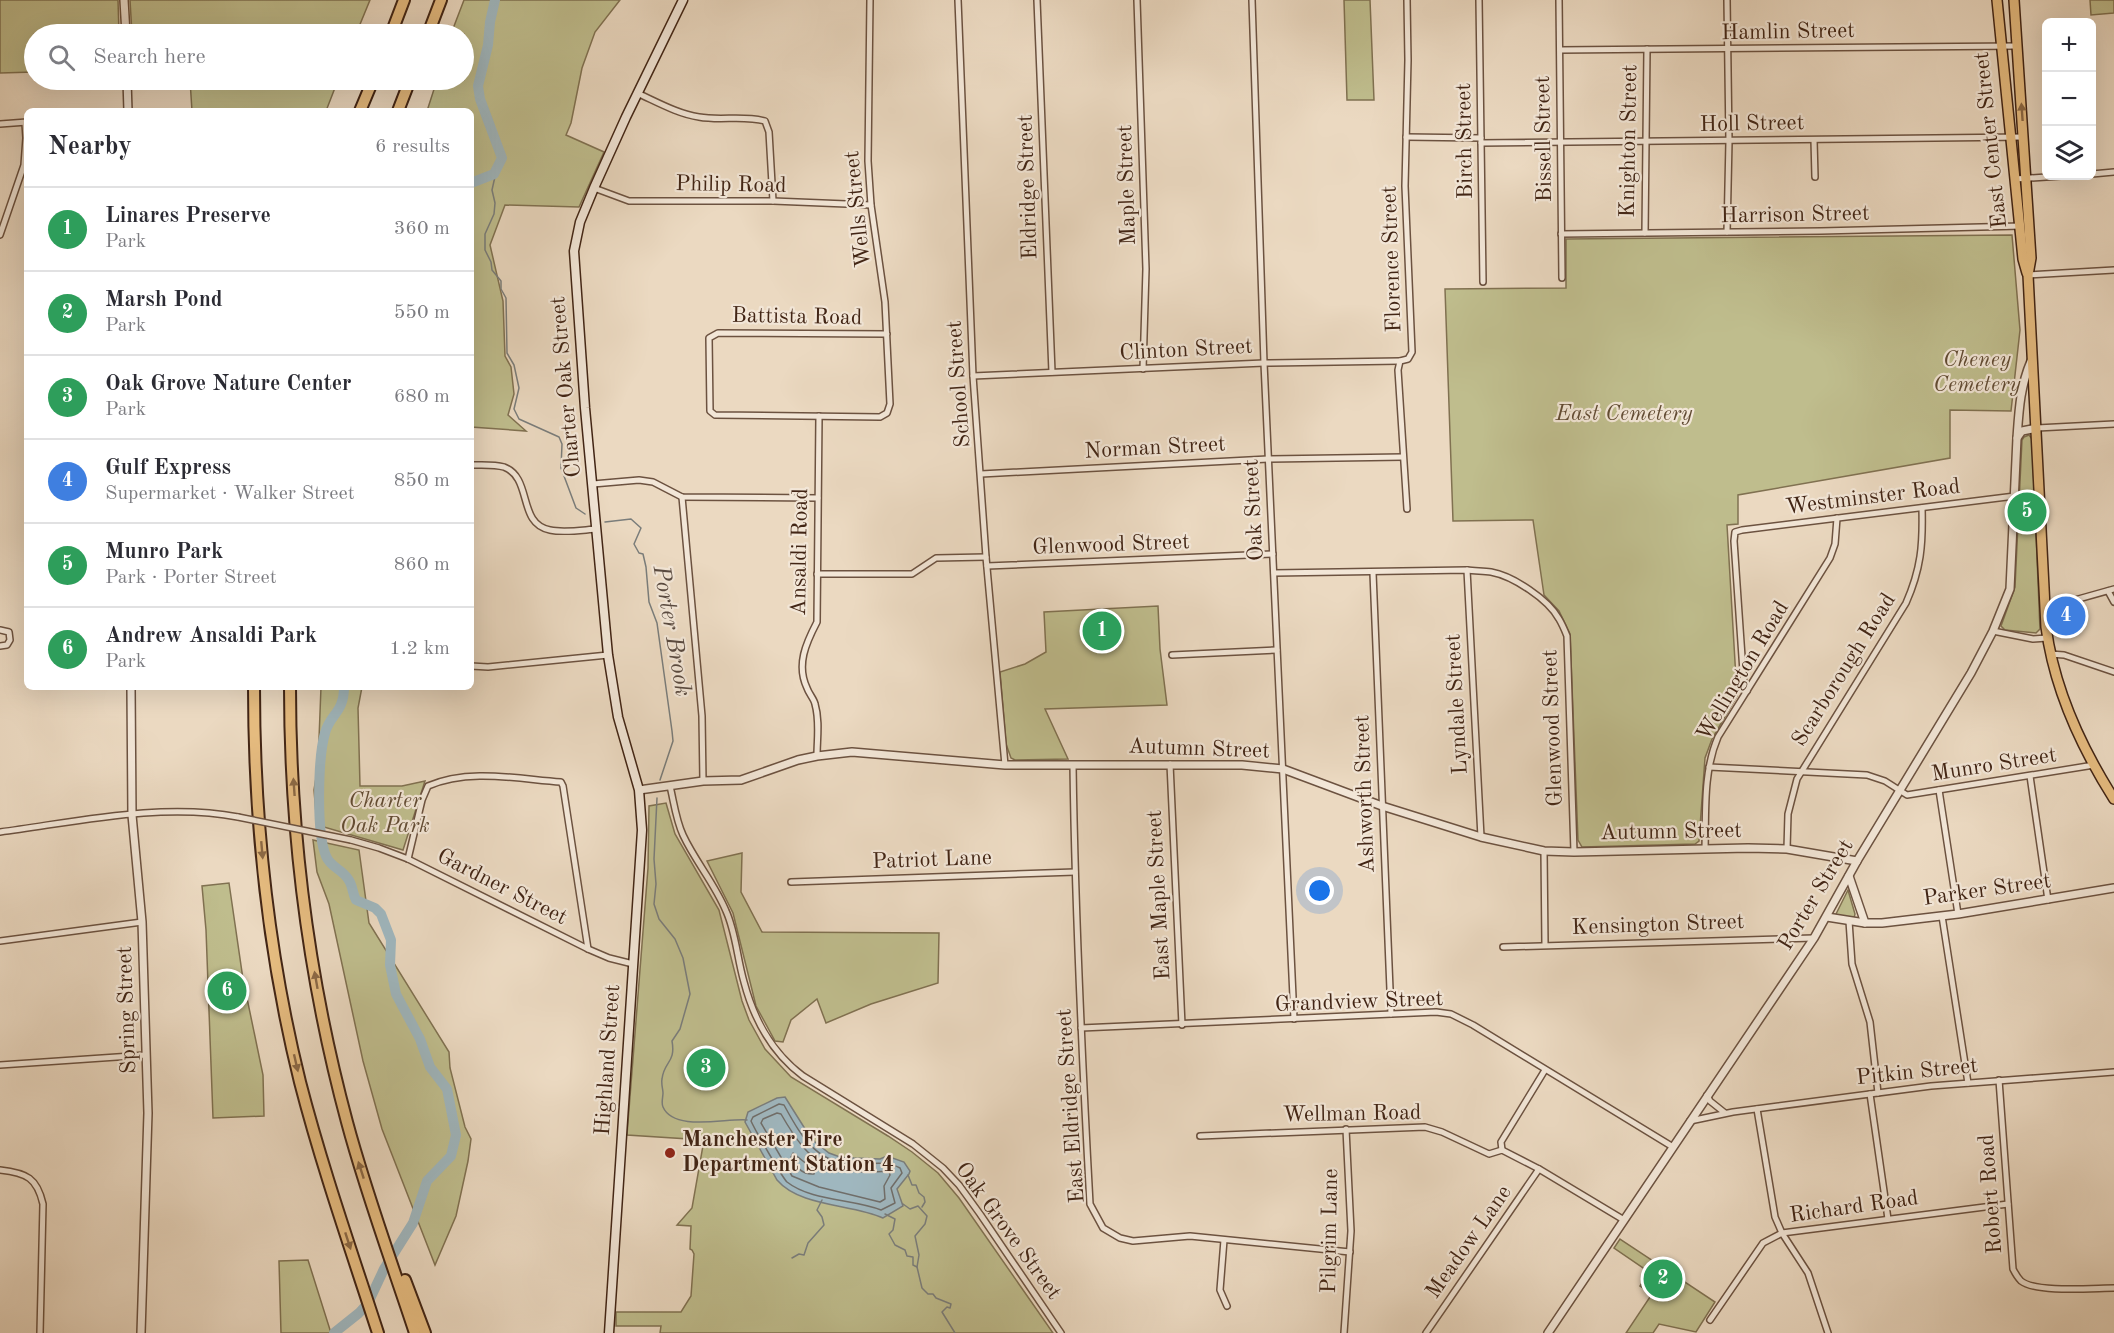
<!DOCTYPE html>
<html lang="en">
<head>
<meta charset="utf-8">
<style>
	body { margin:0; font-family:"Old Standard TT",serif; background:#f7f7f7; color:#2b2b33 }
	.controls { position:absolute; right:18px; top:18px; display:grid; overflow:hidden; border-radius:9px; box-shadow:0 6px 24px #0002 }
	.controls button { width:54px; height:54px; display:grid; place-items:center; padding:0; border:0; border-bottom:2px solid #e1e1e2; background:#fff; color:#2b2b33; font:30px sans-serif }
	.you { position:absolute; left:1320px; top:891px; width:21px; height:21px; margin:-15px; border:4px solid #fff; border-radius:50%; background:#1a73e8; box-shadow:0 0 0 9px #1a73e833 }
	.badge { display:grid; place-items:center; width:39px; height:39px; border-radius:50%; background:#0b8043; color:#fff; font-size:20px; font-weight:700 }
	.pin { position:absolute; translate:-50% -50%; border:3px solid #fff; box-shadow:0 2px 6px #0006 }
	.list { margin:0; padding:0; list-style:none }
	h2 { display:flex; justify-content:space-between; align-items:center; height:78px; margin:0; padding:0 24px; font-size:26px }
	h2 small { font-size:20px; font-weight:400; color:#7c7c81 }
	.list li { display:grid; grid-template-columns:39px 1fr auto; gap:18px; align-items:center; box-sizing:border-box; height:84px; padding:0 24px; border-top:2px solid #e1e1e2 }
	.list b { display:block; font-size:22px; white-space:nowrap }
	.list p { margin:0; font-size:20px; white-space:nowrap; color:#7c7c81 }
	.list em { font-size:20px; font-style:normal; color:#7c7c81 }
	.icon { flex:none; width:33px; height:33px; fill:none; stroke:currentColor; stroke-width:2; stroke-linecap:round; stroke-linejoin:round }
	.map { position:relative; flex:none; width:2114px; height:1333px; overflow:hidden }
	.search { position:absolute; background:#fff; box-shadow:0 6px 24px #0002; left:24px; top:24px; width:450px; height:66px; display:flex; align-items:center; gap:15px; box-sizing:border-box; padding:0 21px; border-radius:33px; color:#7c7c81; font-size:22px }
	.panel { position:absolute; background:#fff; box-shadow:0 6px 24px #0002; left:24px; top:108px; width:450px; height:582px; border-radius:9px }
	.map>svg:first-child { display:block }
	.green { fill:#bfbd8d; stroke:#807151; stroke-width:1.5 }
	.water { fill:#9fb7bf; stroke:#7a7d7b; stroke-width:1.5 }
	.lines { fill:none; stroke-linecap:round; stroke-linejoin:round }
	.shore { stroke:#706e6a; stroke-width:1.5 }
	.stream { stroke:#7a7d7b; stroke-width:1.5 }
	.river { stroke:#9fb7bf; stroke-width:10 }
	.minor-casing { stroke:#6c5240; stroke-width:8 }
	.tertiary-casing { stroke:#6c5240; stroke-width:10 }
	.secondary-casing { stroke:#422515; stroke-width:11 }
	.primary-casing { stroke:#422515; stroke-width:12 }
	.motorway-casing { stroke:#422515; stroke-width:14 }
	.minor { stroke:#f2e6d7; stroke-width:5 }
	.tertiary { stroke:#f2e6d7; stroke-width:7 }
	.secondary { stroke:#f2e6d7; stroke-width:8 }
	.primary { stroke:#e6bc80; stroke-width:9 }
	.motorway { stroke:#e6bc80; stroke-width:10 }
	.minor-bridge-casing { stroke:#6c5240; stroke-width:8; stroke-linecap:butt }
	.minor-bridge { stroke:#f2e6d7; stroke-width:5 }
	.oneway { fill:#8c6945 }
	.poi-dot { fill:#8f2418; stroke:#f2e6d7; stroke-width:2 }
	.labels { text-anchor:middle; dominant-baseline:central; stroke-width:4.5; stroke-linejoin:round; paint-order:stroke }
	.street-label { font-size:22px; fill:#422515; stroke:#f2e6d7 }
	.park-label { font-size:22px; font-style:italic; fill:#614b33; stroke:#f2e6d7 }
	.poi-label { font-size:22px; font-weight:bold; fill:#422515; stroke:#f2e6d7; text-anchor:start }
	.water-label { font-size:24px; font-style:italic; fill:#594a40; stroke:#f2e6d7 }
</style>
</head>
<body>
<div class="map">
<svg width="2114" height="1333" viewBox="0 0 2114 1333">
	<rect width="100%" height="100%" fill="#ebd9c1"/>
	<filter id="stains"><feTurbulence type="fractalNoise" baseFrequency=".00333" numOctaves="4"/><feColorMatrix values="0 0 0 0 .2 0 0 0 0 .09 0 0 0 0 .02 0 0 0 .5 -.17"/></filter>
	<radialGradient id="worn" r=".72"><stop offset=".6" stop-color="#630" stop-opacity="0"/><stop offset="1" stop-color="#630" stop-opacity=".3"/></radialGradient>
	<g class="green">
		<polygon points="0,0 118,0 119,34 34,34 34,72 0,73"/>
		<polygon points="130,0 370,0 356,34 132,34"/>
		<polygon points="464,0 620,0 595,32 582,68 571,123 566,135 604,152 579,207 505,205 490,245 503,301 505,356 511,367 514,394 508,415 526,431 471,427 471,111 427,111 437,80 464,80 464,34 451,34"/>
		<polygon points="1344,0 1370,0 1374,100 1347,100"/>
		<polygon points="2090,0 2114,0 2114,13 2091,15"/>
		<polygon points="190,80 338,80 326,111 192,111"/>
		<polygon points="2012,235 2020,330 2011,411 1950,410 1950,458 1738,495 1738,524 1727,525 1737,696 1712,739 1705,758 1699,841 1695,844 1582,847 1578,840 1570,634 1559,611 1544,595 1533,520 1453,521 1445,289 1566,288 1566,239"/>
		<polygon points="2029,435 2032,439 2040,629 2036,633 2005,630 2001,626 2015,587 2022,440 2024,437"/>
		<polygon points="1158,606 1160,649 1167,705 1045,709 1068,759 1015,760 1011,758 1006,744 1000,672 1025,664 1046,652 1044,612"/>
		<polygon points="321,687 362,687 358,708 360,786 402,786 425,781 403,850 317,825 314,790 318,765"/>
		<polygon points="666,803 675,834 719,910 742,1001 749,1020 765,1049 791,1077 888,1136 912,1152 938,1173 959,1198 1053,1333 660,1333 661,1326 616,1326 616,1312 681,1312 691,1296 694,1254 692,1250 690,1249 691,1226 677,1225 692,1208 704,1140 627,1135 648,868 649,806"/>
		<polygon points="313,840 359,850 369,923 449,1052 450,1068 465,1127 471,1139 468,1161 456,1216 435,1265 382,1129 363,1061 329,904 317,872"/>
		<polygon points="742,853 741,892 762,932 939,933 938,983 871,1004 826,1023 817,999 791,1020 783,1042 775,1041 756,1006 733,913 707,861"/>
		<polygon points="229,883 243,979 263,1075 264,1116 213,1118 206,930 202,886"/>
		<polygon points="1848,890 1855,914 1854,918 1837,915 1836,914"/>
		<polygon points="1620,1239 1715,1302 1696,1332 1659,1324 1653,1333 1626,1333 1652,1294 1640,1286 1649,1272 1614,1248"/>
		<polygon points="308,1260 331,1333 281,1333 279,1261"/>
	</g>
	<path class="water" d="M785 1097 807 1132 815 1142 829 1153 840 1157 854 1158 880 1159 887 1156 904 1162 910 1171 909 1174 897 1189 903 1206 883 1218C852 1204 800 1207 777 1180L745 1122 748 1112 777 1098Z"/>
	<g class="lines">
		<g class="shore">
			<path d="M779 1104 784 1105C803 1140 820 1168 864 1164 876 1163 890 1162 900 1168L902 1173 891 1188 895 1203 881 1210C853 1199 811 1201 787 1182 782 1177 755 1130 751 1121L753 1117Z"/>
			<path d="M777 1113 781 1114C812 1168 829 1175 889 1171L890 1175 884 1186 885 1199 880 1202 819 1187 792 1176 761 1123 763 1119Z"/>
			<path d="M793 1153 814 1170V1174C802 1175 796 1167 791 1157Z"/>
		</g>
		<g class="stream">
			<polyline points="496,172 492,190 495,203 494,214 485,234 485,250 491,262 492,270 501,281 501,289 506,298 507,353 514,365 519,388 514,409 519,419 559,437 562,444 561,468 576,508 585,514"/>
			<polyline points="605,522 631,519 641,528 634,544 639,553 643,554 646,567 649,602 657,623 672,731 673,741 660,780"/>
			<path d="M657 798 654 859 656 884 654 904 659 919 675 939 683 958 690 994 680 1029 672 1041C676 1063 664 1061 662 1079 661 1084 663 1089 663 1093 663 1097 661 1103 663 1107 674 1132 726 1118 747 1120"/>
			<polyline points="908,1175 912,1185 916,1185 919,1193 924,1197 925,1202 922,1207"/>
			<polyline points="903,1204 910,1209 918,1206 927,1216 925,1224 915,1236 919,1255 917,1267 922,1288 928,1294 933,1294 936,1298 951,1304 950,1308 947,1307 942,1312 955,1333"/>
			<polyline points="885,1214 895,1219 893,1230 889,1234 895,1245 905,1250 907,1256 913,1257 913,1265 917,1267"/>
			<polyline points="792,1258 799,1254 804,1255 808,1243 824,1225 822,1217 817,1210 822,1200"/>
		</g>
		<g class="river">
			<polyline points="471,183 494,174 502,158 480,99 478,86 488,45 490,22 495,0"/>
			<path d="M334 1333 359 1313 368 1303 384 1269 413 1223 427 1181 451 1156 456 1135 447 1089 430 1067 420 1039 396 994 390 965 391 940 381 914 375 908 356 900C352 893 353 885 348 879 342 869 330 867 326 856 316 833 318 757 325 733 330 714 344 713 344 687"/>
		</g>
		<defs>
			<g id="minor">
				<polyline points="870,0 868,161 871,205 885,302 890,404 887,413 880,417 715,415 710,411 709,338 718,333 887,334"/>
				<polyline points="958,0 973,376 986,557 1005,765"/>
				<polyline points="1037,0 1052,372"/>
				<polyline points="1137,0 1146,269 1143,369"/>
				<polyline points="1252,0 1264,363 1294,1019"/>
				<polyline points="1407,0 1408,60 1405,186 1412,352 1408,359 1400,361 1398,370 1407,509"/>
				<polyline points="1479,0 1483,282"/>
				<polyline points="1559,0 1562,278"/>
				<polyline points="1560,50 2017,46"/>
				<path d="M637 93C657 102 678 114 699 117 721 121 743 115 765 121L769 132 773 201"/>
				<polyline points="0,124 27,122"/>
				<polyline points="1406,137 1481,138"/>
				<polyline points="1814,140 1815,177"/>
				<polyline points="1481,143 2024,137"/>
				<polyline points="2092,174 2114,172"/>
				<polyline points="2015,179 2061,176"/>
				<polyline points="594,188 629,201 773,201 871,205"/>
				<polyline points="1727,232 1729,141 1727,0"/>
				<polyline points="1645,233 1647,49"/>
				<polyline points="1561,234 1821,231 2021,226"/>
				<polyline points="0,235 24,165 26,138 25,123"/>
				<polyline points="2028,275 2114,270"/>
				<polyline points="973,376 1264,363 1400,361"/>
				<polyline points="2037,428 2114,424"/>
				<path d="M471 465C481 465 494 464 504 467 533 478 517 524 550 530 564 533 582 530 597 529"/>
				<polyline points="981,474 1268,459 1403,457"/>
				<polyline points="593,484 639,480 653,482 682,497 818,498"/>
				<polyline points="682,497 702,716 703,781"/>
				<polyline points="987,566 1273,554"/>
				<polyline points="1467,570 1481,837"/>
				<path d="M1274 573 1467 570C1475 571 1483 571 1491 572 1513 576 1548 599 1559 619 1562 624 1565 631 1567 636L1574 852"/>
				<polyline points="1373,573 1391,1014"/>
				<polyline points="817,574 912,574 936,558 986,557"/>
				<polyline points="2108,591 2114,602"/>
				<polyline points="2045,606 2057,605 2114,589"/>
				<polyline points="0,630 9,632 10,640 7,645 0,646"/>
				<polyline points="1993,631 2033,639 2047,638"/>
				<polyline points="2050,654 2064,655 2114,672"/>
				<polyline points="1172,655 1277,650"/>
				<polyline points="471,666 488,667 608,655"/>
				<polyline points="1747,691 1744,686 1734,541 1735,532 1742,530 2015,496"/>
				<path d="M817 756C817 739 820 721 815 704 814 699 809 694 807 688 796 665 806 643 817 622L819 416"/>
				<polyline points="1170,764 1182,1025"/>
				<path d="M1073 765C1075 911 1082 1058 1090 1204L1103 1228 1120 1238 1133 1241 1190 1236 1350 1252"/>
				<polyline points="1709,767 1867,775 1885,781 1907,795 2094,765"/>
				<polyline points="2030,776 2048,900"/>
				<path d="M670 786C674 803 676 820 683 835 695 861 715 884 726 911 736 933 737 958 744 982 754 1020 771 1052 803 1076L913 1144 943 1168 959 1185 980 1214 1061 1333"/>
				<polyline points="1939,790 1958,914"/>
				<path d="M0 832C76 822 162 802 238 817"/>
				<polyline points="351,840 379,848 408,859 588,949 609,958 633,964"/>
				<path d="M1705 849C1706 812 1703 772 1718 737L1830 558 1835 544 1837 518"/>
				<path d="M1787 849 1788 814 1797 779 1906 603C1921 569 1923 545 1922 508"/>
				<polyline points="1544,851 1545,945"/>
				<path d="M408 859 422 800 428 786C469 768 518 779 561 782L563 786 588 949"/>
				<polyline points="791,882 1075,872"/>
				<polyline points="1942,916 1968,1083"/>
				<polyline points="1849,921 1852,964 1870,1022 1878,1093"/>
				<polyline points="0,941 142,922"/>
				<polyline points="1503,947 1814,938"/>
				<polyline points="1081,1028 1436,1012 1451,1014 1473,1025 1673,1147"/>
				<polyline points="0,1065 146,1055"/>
				<path d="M1999 1080 2013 1269C2015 1273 2018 1278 2021 1281 2036 1293 2094 1288 2114 1288"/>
				<polyline points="1870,1094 1888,1219"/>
				<polyline points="1707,1095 1710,1101 1725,1113"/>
				<polyline points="1757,1109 1775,1217 1782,1233 1808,1273 1828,1333"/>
				<polyline points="1690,1121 1733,1112 1931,1086 2114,1072"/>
				<polyline points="1200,1136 1425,1127 1442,1132 1489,1154 1502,1150 1539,1169 1624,1220"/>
				<polyline points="1502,1150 1501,1142 1545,1070"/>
				<path d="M0 1170C27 1173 37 1178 43 1204L40 1333"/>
				<polyline points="1224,1240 1220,1290 1227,1306"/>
				<polyline points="1710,1320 1763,1243 1782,1233 2008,1204"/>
				<polyline points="1344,1333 1351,1231 1346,1129"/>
				<polyline points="1426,1333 1539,1169"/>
			</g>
			<g id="tertiary">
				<polyline points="124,0 126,34"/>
				<polyline points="127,80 128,111"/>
				<path d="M2017 438C2019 410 2020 387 2031 361"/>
				<polyline points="131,687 132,815 142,922 148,1113 141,1333"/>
				<polyline points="639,790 703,781 741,780 798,760 817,756 852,752 1005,765 1242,765 1283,769 1382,806 1481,837 1544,851 1574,852 1748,848 1787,849 1857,861"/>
				<polyline points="1849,876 1865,923"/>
				<polyline points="1827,917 1865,923 1882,923 1958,914 2114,888"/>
				<polyline points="1548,1333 1814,938 1857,861 1971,673 1993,631 2010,589 2017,438 2022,431 2037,428"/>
			</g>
			<polyline id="secondary" points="609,1333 642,830 639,790 618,717 608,655 585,408 574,251 580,222 594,188 626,117 683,0"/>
			<g id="primary">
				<polyline points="1997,0 2023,259 2027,273"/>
				<path d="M2014 0 2031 258 2028 275 2046 627C2054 688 2081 747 2114 799"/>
			</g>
			<g id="motorway">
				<polyline points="391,34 404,0"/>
				<polyline points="428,34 441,0"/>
				<polyline points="360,111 373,80"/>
				<polyline points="398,111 410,80"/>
				<path d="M254 687C254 820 268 953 300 1082 322 1167 351 1250 378 1333"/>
				<path d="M290 687C290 833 309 981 347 1122 366 1193 392 1263 415 1333"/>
				<polyline points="405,1280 425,1333"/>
			</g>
		</defs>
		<use href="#minor" class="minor-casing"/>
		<use href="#tertiary" class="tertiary-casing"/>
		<use href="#secondary" class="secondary-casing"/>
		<use href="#primary" class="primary-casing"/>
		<use href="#motorway" class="motorway-casing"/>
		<use href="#minor" class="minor"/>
		<use href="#tertiary" class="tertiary"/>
		<use href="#secondary" class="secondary"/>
		<use href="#primary" class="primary"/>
		<use href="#motorway" class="motorway"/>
		<defs>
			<polyline id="minor-bridge" points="238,817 351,840"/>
		</defs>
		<use href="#minor-bridge" class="minor-bridge-casing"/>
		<use href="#minor-bridge" class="minor-bridge"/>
	</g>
	<defs><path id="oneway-solid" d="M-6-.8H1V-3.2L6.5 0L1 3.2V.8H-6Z" transform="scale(1.5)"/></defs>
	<g class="oneway">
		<use href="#oneway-solid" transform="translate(2022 112) rotate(-94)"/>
		<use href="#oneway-solid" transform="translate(294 787) rotate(-94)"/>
		<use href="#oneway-solid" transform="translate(262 850) rotate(85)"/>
		<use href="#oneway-solid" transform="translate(316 980) rotate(-100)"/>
		<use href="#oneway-solid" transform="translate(296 1063) rotate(77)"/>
		<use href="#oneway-solid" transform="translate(361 1170) rotate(-108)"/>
		<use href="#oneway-solid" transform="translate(348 1241) rotate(72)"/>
	</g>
	<circle class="poi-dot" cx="670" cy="1153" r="6"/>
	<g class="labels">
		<g class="street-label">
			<text transform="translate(1788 32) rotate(-1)">Hamlin Street</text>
			<text transform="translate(1752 124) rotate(-1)">Holl Street</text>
			<text transform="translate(1544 139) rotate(-91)">Bissell Street</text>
			<text transform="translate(1991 140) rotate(-96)">East Center Street</text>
			<text transform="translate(1465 141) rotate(-91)">Birch Street</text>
			<text transform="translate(1629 141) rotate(-89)">Knighton Street</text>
			<text transform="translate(731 185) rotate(1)">Philip Road</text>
			<text transform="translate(1127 185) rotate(-92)">Maple Street</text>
			<text transform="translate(1028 187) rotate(-92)">Eldridge Street</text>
			<text transform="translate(858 209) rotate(-96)">Wells Street</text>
			<text transform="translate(1795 215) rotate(-1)">Harrison Street</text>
			<text transform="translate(1392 259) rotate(-92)">Florence Street</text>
			<text transform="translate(797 317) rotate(1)">Battista Road</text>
			<text transform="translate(1186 350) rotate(-3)">Clinton Street</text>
			<text transform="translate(959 384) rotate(-94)">School Street</text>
			<text transform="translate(566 387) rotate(-95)">Charter Oak Street</text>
			<text transform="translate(1155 448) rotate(-3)">Norman Street</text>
			<text transform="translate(1873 497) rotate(-7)">Westminster Road</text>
			<text transform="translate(1254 510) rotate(-93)">Oak Street</text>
			<text transform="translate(1111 545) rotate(-2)">Glenwood Street</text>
			<text transform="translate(800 552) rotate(-89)">Ansaldi Road</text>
			<text transform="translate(1844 670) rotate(-58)">Scarborough Road</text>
			<text transform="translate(1743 671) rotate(-59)">Wellington Road</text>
			<text transform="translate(1457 704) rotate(-93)">Lyndale Street</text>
			<text transform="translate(1553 728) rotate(-92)">Glenwood Street</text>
			<text transform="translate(1199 749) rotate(2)">Autumn Street</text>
			<text transform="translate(1994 765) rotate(-9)">Munro Street</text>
			<text transform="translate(1365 794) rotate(-92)">Ashworth Street</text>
			<text transform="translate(1671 832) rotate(-1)">Autumn Street</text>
			<text transform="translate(932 860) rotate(-2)">Patriot Lane</text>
			<text transform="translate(502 887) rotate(27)">Gardner Street</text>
			<text transform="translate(1987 890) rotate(-8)">Parker Street</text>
			<text transform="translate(1159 895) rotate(-93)">East Maple Street</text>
			<text transform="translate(1816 895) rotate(-59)">Porter Street</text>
			<text transform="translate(1658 925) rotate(-2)">Kensington Street</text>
			<text transform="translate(1359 1002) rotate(-2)">Grandview Street</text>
			<text transform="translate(127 1010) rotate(-92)">Spring Street</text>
			<text transform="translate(608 1060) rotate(-86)">Highland Street</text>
			<text transform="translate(1917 1072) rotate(-6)">Pitkin Street</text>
			<text transform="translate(1071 1106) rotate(-94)">East Eldridge Street</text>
			<text transform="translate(1352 1114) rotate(-1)">Wellman Road</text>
			<text transform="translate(1991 1194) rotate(-94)">Robert Road</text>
			<text transform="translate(1854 1207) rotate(-8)">Richard Road</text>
			<text transform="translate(1008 1231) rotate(54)">Oak Grove Street</text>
			<text transform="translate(1330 1231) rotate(-89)">Pilgrim Lane</text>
			<text transform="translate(1469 1242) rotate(-55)">Meadow Lane</text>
		</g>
		<g class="park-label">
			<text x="1977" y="360">Cheney<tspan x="1977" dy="25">Cemetery</tspan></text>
			<text x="1624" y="414">East Cemetery</text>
			<text x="385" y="801">Charter<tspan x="385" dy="25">Oak Park</tspan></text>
		</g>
		<g class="poi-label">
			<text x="682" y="1140">Manchester Fire<tspan x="682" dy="25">Department Station 4</tspan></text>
		</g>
		<g class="water-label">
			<text transform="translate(671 631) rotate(80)">Porter Brook</text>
		</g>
	</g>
	<rect width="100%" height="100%" filter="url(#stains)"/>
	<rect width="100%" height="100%" fill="url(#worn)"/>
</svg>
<div class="controls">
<button>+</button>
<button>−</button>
<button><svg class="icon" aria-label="layers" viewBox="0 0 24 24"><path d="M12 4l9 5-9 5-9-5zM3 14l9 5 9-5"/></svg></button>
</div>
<div class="you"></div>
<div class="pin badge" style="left:1102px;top:631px;background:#2e9e5b">1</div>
<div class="pin badge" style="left:1663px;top:1279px;background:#2e9e5b">2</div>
<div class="pin badge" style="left:706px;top:1068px;background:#2e9e5b">3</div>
<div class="pin badge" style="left:2066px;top:616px;background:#3f7fe0">4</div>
<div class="pin badge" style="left:2027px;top:512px;background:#2e9e5b">5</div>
<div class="pin badge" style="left:227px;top:991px;background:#2e9e5b">6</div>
<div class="search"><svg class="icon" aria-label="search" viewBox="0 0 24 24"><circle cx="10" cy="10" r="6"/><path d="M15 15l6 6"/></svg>Search here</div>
<section class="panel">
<h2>Nearby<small>6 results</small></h2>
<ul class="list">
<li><span class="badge" style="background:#2e9e5b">1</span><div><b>Linares Preserve</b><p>Park</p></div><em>360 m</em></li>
<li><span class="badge" style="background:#2e9e5b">2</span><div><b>Marsh Pond</b><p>Park</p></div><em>550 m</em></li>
<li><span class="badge" style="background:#2e9e5b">3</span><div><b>Oak Grove Nature Center</b><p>Park</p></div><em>680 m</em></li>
<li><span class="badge" style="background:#3f7fe0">4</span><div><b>Gulf Express</b><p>Supermarket · Walker Street</p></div><em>850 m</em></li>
<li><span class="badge" style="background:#2e9e5b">5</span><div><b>Munro Park</b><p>Park · Porter Street</p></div><em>860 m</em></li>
<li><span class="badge" style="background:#2e9e5b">6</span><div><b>Andrew Ansaldi Park</b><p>Park</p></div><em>1.2 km</em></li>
</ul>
</section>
</div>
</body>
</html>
